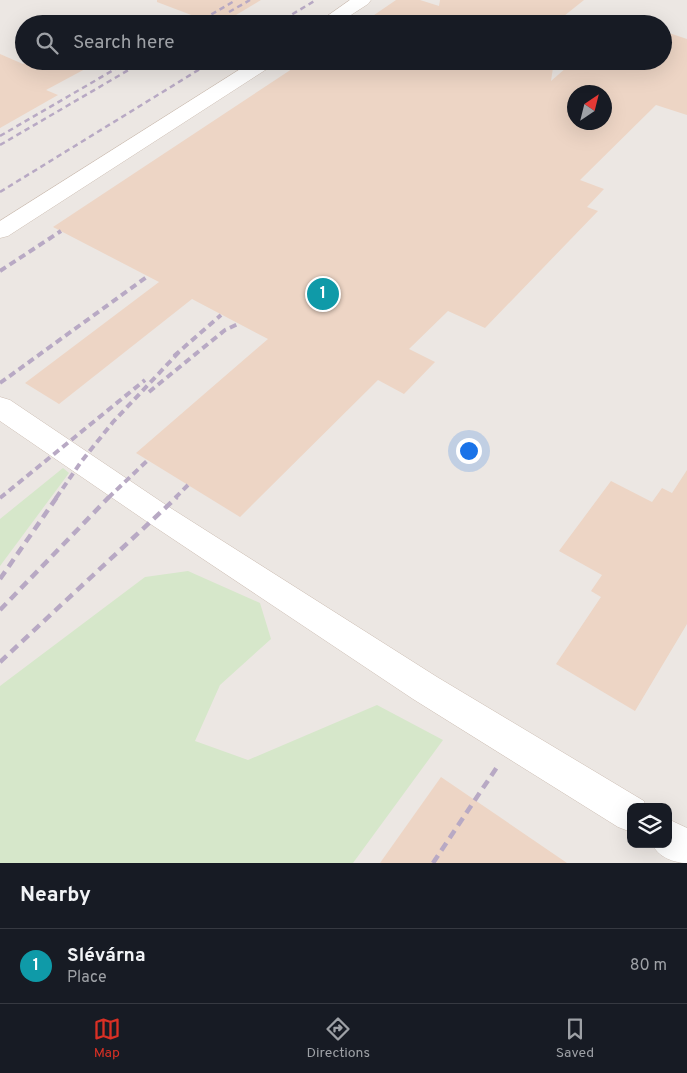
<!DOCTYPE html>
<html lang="en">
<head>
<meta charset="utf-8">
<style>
	body { margin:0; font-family:Overpass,sans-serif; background:#20242c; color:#f1f3f6 }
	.controls { position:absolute; right:15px; bottom:15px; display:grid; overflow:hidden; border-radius:10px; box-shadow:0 5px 20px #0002 }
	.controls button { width:45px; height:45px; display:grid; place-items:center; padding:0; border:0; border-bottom:1px solid #363941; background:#171b24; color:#f1f3f6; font:25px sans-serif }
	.compass { position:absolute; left:567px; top:85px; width:45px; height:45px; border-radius:50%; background:#171b24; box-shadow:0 5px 20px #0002; rotate:35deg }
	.you { position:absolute; left:468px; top:450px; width:18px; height:18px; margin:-12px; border:4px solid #fff; border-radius:50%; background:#1a73e8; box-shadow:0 0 0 8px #1a73e833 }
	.badge { display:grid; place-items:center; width:32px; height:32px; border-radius:50%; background:#d93025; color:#fff; font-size:16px; font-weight:700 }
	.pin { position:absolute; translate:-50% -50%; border:2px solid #fff; box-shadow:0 1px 5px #0006 }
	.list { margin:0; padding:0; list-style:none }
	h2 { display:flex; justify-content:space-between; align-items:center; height:65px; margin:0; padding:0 20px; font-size:21px }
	h2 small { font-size:16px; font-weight:400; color:#9ea1a6 }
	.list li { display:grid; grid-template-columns:32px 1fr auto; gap:15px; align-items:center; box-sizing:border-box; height:75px; padding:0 20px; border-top:1px solid #363941 }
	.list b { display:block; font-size:19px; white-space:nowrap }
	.list p { margin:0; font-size:16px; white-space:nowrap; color:#9ea1a6 }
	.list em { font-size:16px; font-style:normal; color:#9ea1a6 }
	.icon { flex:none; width:28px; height:28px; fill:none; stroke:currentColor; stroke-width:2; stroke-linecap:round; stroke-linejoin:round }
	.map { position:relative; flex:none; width:687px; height:863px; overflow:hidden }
	.search { position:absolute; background:#171b24; box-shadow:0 5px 20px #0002; left:15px; right:15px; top:15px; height:55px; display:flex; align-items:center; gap:12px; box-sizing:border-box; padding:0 18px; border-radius:28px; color:#9ea1a6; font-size:19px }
	.sheet { height:140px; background:#171b24 }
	nav { display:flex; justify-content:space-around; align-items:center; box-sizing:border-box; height:70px; border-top:1px solid #363941; background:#171b24; font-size:14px; color:#9ea1a6 }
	nav a { display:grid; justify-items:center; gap:2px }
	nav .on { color:#d93025 }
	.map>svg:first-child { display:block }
	.industrial { fill:#ece7e3; fill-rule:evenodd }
	.green { fill:#d6e7ca }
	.building { fill:#edd5c5; fill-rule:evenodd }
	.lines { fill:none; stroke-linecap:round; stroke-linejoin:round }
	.minor-casing { stroke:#ccbdb2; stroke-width:1 }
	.minor { fill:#fff; fill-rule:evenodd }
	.rail-far2 { stroke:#b8a9c4; stroke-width:2.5; stroke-dasharray:5.5 4; stroke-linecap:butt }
	.rail-far1 { stroke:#b8a9c4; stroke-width:4; stroke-dasharray:7 4.5; stroke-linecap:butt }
	.rail { stroke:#b8a9c4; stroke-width:4.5; stroke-dasharray:9 6; stroke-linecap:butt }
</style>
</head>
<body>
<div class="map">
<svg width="687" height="863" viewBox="0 0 687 863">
	<rect width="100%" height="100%" fill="#fbf4eb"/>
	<path class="industrial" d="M0 0H687V863H0ZM24 24H663V61H24ZM574 92H604V122H574ZM631 807H668V844H631Z"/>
	<g class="green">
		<polygon points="63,468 69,473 0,566 0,519"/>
		<polygon points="188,571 260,603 271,639 220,685 195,741 248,760 377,705 443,740 353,863 0,863 0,686 145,577"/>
	</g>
	<g class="building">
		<polygon points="157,0 261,0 221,24 215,24 157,2"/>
		<polygon points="396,0 420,0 439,6 440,0 584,0 554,24 361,24"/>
		<path d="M663 31 687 39V115L656 105 580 180 604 189 587 207 598 211 485 328 448 311 409 349 435 362 404 394 378 380 240 517 136 453 268 339 192 299 59 404 25 383 159 282 53 227 304 61H554L551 81 574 61H604L629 69 637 61H663ZM574 92H604V122H574Z"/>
		<polygon points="0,54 23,64 28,61 100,61 46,90 58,95 0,128"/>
		<polygon points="687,470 687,624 635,711 556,664 601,597 591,591 602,575 559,551 611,481 652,502 662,488 672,493"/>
		<polygon points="441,777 567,863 380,863"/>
	</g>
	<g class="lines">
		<defs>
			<g id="minor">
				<polygon points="350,0 371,0 368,4 337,24 316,24"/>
				<polygon points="253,61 275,61 273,65 8,236 0,238 0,221"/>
				<polygon points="0,397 10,400 169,507 437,677 644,801 646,807 631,807 631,832 618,827 413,699 149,523 0,421"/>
				<path d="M668 819 687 828V863C674 863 658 857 652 844H668Z"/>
			</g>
		</defs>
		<use href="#minor" class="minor-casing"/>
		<use href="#minor" class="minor"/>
		<g class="rail-far2">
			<polyline points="229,12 250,0"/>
			<polyline points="195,24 236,0"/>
			<polyline points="276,24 316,0"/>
			<polyline points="0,136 129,61"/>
			<polyline points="0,145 144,61"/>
			<polyline points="0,192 213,61"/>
		</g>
		<g class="rail-far1">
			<polyline points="0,271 61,231"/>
			<polyline points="174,356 221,315"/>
			<polyline points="0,383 148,276"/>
			<polyline points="149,392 225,330 238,324"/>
			<polyline points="0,498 145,380"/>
			<polyline points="56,498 81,462 113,422 179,352"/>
			<polyline points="108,498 148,460"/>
			<polyline points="175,498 188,485"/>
		</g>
		<g class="rail">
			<polyline points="0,579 57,497"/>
			<polyline points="0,610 109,497"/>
			<polyline points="0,662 177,497"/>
			<polyline points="433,863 497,767"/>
		</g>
	</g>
</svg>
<div class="controls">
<button><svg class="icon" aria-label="layers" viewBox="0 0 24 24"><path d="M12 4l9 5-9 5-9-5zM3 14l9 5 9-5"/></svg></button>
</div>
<svg class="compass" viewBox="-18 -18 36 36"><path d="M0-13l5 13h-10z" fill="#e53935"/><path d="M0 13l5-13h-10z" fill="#9ea1a6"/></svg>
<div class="you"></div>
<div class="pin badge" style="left:323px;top:294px;background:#0f9aa8">1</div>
<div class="search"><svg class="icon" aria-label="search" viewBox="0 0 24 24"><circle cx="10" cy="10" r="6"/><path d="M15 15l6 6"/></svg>Search here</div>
</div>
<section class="sheet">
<h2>Nearby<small></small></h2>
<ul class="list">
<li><span class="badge" style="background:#0f9aa8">1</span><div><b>Slévárna</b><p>Place</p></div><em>80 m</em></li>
</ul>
</section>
<nav>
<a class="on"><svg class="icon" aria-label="map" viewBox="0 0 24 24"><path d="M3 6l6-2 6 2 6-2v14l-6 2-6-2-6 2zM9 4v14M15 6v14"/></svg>Map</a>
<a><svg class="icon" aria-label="directions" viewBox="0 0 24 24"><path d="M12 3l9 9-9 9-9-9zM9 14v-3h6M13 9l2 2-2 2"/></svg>Directions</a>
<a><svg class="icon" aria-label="saved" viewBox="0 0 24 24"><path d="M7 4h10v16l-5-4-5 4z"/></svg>Saved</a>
</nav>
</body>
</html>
